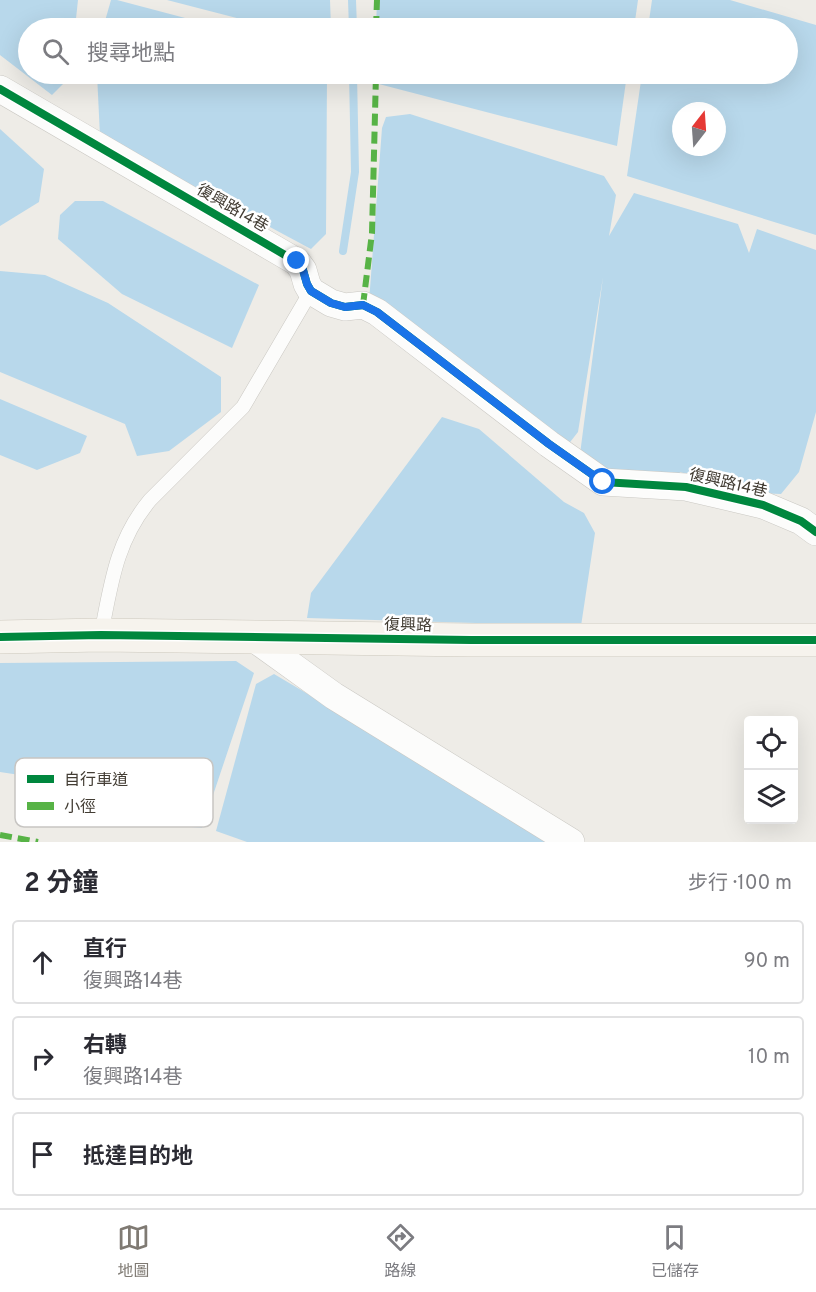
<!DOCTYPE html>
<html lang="zh-TW">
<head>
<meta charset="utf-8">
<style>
	body { margin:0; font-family:Overpass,"Noto Sans TC",sans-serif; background:#f2f2f3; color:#2b2b33 }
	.controls { position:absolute; right:18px; bottom:18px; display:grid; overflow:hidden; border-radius:6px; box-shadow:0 6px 24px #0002 }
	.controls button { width:54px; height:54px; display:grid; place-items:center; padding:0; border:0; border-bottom:2px solid #e1e1e2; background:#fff; color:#2b2b33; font:30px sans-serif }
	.compass { position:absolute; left:672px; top:102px; width:54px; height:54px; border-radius:50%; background:#fff; box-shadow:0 6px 24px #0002; rotate:17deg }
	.stop { position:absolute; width:18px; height:18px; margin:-14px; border:4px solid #1a73e8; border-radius:50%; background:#fff }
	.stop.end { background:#1a73e8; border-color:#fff; box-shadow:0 2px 6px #0008 }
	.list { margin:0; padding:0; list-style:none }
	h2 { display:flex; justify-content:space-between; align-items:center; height:78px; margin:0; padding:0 24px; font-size:26px }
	h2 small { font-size:20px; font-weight:400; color:#7c7c81 }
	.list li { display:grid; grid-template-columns:39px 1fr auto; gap:18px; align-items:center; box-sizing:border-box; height:84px; margin:0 12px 12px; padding:0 12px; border:2px solid #e1e1e2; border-radius:6px }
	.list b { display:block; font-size:22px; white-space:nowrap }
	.list p { margin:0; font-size:20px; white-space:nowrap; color:#7c7c81 }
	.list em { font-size:20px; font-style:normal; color:#7c7c81 }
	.icon { flex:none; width:33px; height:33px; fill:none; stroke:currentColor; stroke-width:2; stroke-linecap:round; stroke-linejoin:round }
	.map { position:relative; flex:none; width:816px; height:842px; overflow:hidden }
	.search { position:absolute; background:#fff; box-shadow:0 6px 24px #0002; left:18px; right:18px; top:18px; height:66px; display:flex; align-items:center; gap:15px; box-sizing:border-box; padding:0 21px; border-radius:33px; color:#7c7c81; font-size:22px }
	.sheet { height:366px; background:#fff }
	nav { display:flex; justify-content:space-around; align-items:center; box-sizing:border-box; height:84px; border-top:2px solid #e1e1e2; background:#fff; font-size:16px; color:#7c7c81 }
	nav a { display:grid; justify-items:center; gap:3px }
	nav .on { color:#7f7a73 }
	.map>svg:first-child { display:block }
	.water { fill:#b8d8eb; fill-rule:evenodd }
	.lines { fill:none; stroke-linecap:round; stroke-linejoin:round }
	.stream { stroke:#b8d8eb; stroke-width:8 }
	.lane-casing { stroke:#cac8c3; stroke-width:15 }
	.street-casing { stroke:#cac8c3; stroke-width:28 }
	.secondary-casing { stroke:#cdc9be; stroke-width:34 }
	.lane { stroke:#fcfcfb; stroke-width:14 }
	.street { stroke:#fcfcfb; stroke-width:27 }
	.secondary { stroke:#f6f3ed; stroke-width:33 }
	.quiet { stroke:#57b346; stroke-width:6; stroke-dasharray:12 6; stroke-linecap:butt }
	.cycleway-casing { stroke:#fff; stroke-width:11 }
	.cycleway { stroke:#00873e; stroke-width:8 }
	.route { stroke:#1a73e8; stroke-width:8 }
	.labels { text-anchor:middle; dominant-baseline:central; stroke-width:5; stroke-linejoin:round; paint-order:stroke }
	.street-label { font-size:16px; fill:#433d34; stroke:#fff }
	.key { fill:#fff; stroke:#c7c5c2; stroke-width:1.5 }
	.key-label { font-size:16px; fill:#433d34 }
</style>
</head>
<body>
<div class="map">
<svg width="816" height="842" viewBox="0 0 816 842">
	<rect width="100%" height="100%" fill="#eeece7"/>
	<g class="water">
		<polygon points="0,0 78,0 75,28 28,28 28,74 71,74 71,76 52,95 0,55"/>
		<polygon points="111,0 117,0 223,28 103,28"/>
		<polygon points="167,0 330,0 331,28 275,28"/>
		<polygon points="377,0 638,0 634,28 376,28"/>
		<path d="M652 0H730L816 25V235L627 176 642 74H788V28H648ZM681 111H717V147H681Z"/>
		<polygon points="97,74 327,74 326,234 311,249 100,136"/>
		<polygon points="376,74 627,74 617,146 375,83"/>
		<polygon points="410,114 604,176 616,195 609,236 634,193 738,224 749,253 757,229 816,250 816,412 799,472 781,494 751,493 680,472 678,477 609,474 580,454 603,277 578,432 567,446 369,302 382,128 386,117"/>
		<polygon points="0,129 44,169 39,202 0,226"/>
		<polygon points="75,201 103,201 259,285 232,348 122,294 58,239 60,215"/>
		<polygon points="0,271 45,275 108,303 221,377 221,412 169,451 137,456 125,424 0,372"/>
		<polygon points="0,399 87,436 80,453 37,470 0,455"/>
		<polygon points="442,417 479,429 564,502 584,513 595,533 581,626 307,618 311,593"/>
		<polygon points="236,661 254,673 202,828 141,822 33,777 0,772 0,663"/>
		<polygon points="274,674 558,842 247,842 216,831 256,684"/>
	</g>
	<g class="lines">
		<g class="stream">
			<polyline points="352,0 353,28"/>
			<polyline points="343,251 355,172 353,74"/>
		</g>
		<defs>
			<path id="lane" d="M101 635C111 584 116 541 150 500L243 407 311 291"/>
			<g id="street">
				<polyline points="0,89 297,262 303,270 307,284 311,291 331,303 345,307 363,305 377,312 549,444 603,482 686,487 763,505 801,521 816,532"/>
				<polyline points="252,637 334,696 571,842"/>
			</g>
			<polyline id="secondary" points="0,637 101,635 471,640 816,640"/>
		</defs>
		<use href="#lane" class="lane-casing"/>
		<use href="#street" class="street-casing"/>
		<use href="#secondary" class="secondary-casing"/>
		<use href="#lane" class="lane"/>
		<use href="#street" class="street"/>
		<use href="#secondary" class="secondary"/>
		<g class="quiet">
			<polyline points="376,28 377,0"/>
			<polyline points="363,305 372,233 376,74"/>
			<polyline points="0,835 38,842"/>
		</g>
		<defs>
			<g id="cycleway">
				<polyline points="0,89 297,262 303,270 307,284 311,291 331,303 345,307 363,305 377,312 549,444 603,482 686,487 763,505 801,521 816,532"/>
				<polyline points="0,637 101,635 471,640 816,640"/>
			</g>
		</defs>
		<use href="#cycleway" class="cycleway-casing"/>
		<use href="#cycleway" class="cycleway"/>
	</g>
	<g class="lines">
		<polyline class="route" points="297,261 303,270 307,284 311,291 331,303 345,307 363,305 377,312 549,444 603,482"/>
	</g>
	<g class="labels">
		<g class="street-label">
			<text transform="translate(232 209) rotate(30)">復興路14巷</text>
			<text transform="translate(728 484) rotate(13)">復興路14巷</text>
			<text transform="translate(408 626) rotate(1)">復興路</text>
		</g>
	</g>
	<rect x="15" y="758" width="198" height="69" rx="9" class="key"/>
	<rect x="27" y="775" width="27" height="8" fill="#00873e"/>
	<rect x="27" y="802" width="27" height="8" fill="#57b346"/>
	<g class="key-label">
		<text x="64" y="785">自行車道</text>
		<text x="64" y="812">小徑</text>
	</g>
</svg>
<div class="controls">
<button><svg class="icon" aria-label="locate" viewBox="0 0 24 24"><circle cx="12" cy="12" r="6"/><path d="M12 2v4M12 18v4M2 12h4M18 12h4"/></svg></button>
<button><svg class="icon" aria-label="layers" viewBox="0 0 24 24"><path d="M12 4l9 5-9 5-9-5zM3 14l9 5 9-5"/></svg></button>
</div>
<svg class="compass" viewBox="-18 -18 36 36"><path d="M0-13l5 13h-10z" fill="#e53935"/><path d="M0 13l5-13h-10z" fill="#7c7c81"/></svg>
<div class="stop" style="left:603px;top:482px"></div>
<div class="stop end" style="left:297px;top:261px"></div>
<div class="search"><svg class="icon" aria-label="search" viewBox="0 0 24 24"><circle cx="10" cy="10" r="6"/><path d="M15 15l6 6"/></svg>搜尋地點</div>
</div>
<section class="sheet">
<h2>2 分鐘<small>步行 · 100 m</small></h2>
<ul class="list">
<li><svg class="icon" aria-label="ahead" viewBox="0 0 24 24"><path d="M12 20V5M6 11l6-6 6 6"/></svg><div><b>直行</b><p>復興路14巷</p></div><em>90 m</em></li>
<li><svg class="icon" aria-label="right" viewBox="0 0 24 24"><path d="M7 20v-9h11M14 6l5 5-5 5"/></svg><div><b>右轉</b><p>復興路14巷</p></div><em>10 m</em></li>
<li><svg class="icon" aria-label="arrive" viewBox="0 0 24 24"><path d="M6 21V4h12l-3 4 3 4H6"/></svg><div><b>抵達目的地</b></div></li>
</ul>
</section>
<nav>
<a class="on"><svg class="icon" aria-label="map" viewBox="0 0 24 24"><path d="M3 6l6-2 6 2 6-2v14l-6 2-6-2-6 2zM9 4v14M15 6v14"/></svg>地圖</a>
<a><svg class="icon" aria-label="directions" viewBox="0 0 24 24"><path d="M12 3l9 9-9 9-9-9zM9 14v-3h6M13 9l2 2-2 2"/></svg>路線</a>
<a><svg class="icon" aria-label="saved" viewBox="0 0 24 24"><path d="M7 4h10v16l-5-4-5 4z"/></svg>已儲存</a>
</nav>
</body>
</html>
